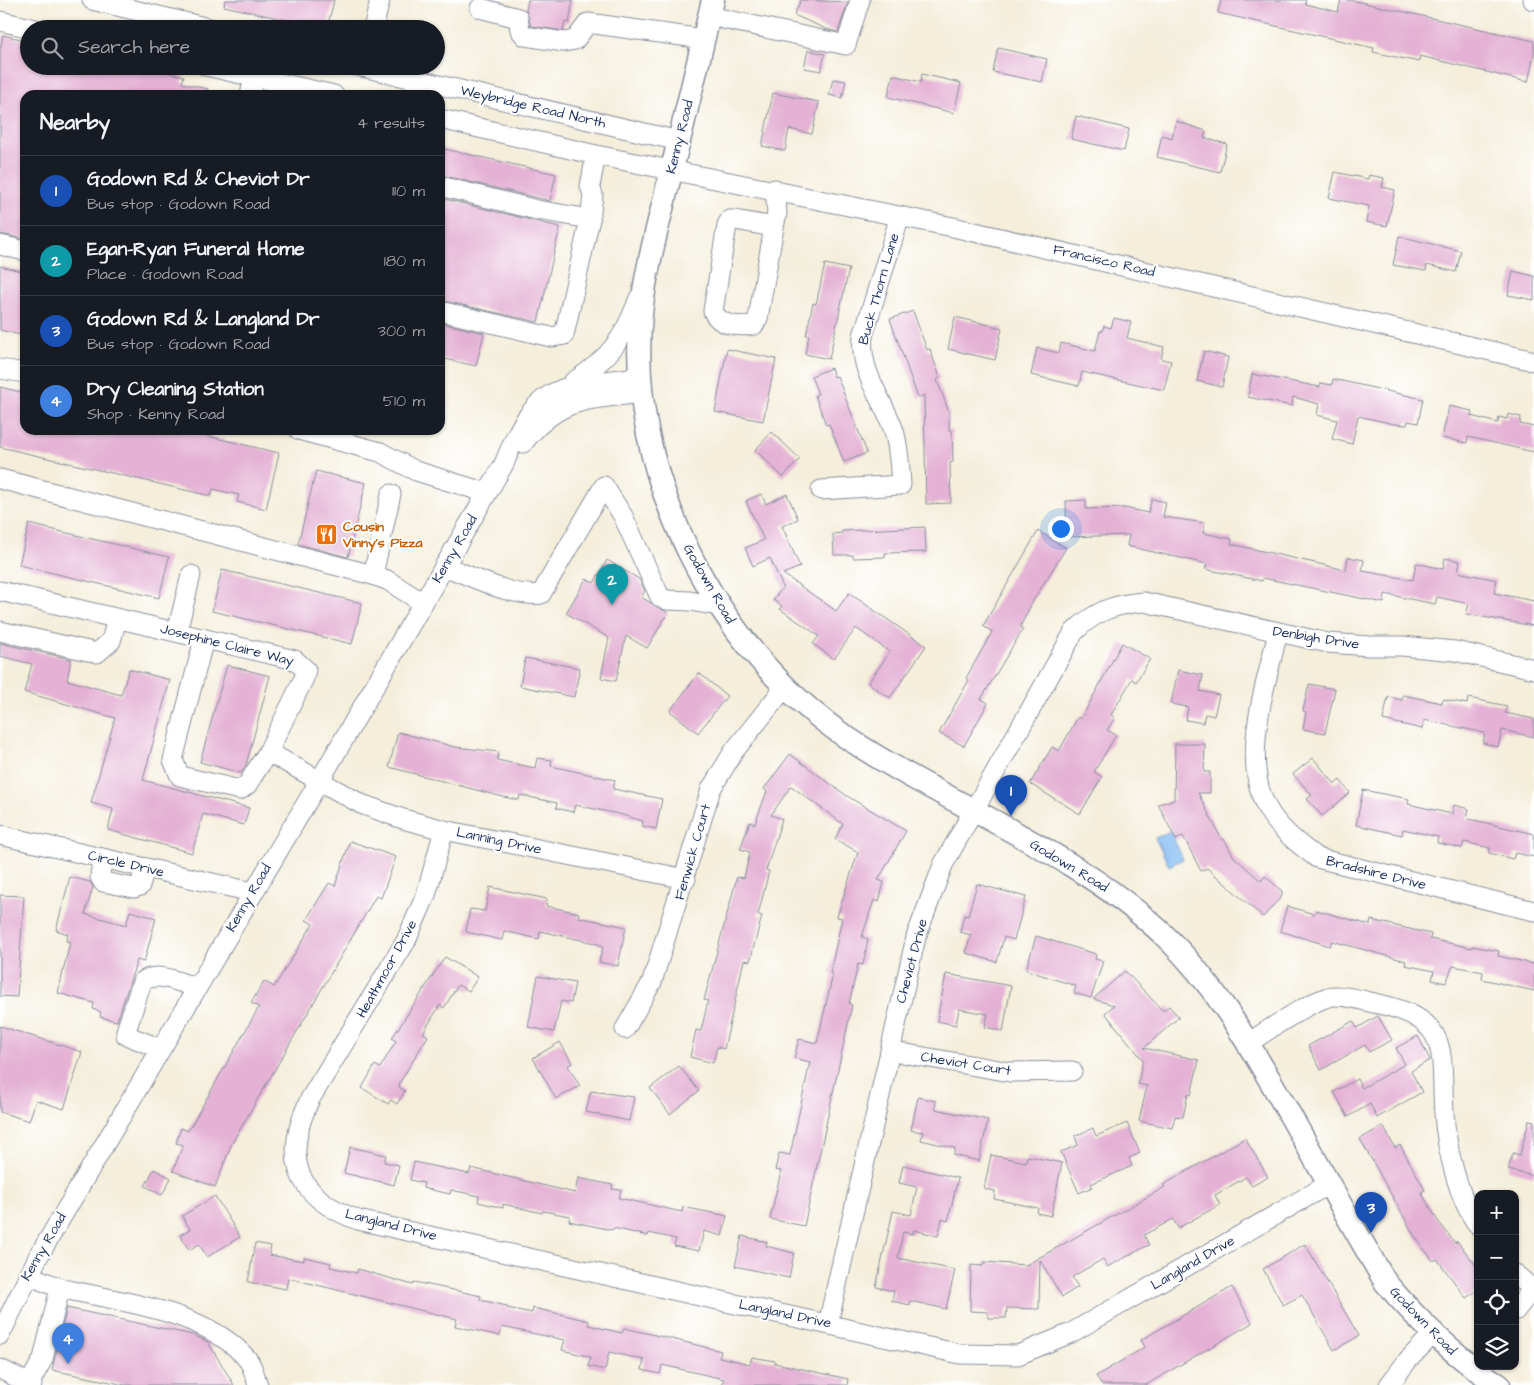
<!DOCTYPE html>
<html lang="en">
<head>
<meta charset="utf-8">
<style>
	body { margin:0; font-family:"Architects Daughter",sans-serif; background:#20242c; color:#f1f3f6 }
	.controls { position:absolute; right:15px; bottom:15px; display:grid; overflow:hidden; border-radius:10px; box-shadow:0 1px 4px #0004 }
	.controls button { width:45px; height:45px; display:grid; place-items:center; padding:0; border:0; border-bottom:1px solid #363941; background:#171b24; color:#f1f3f6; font:25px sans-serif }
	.you { position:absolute; left:1060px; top:528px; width:18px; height:18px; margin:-12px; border:4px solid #fff; border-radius:50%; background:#1a73e8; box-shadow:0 0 0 8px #1a73e833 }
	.badge { display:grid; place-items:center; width:32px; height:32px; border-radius:50%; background:#7c3aed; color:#fff; font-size:16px; font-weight:700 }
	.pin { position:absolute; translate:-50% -41px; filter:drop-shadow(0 1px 2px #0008) }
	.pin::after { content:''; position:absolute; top:26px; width:18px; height:15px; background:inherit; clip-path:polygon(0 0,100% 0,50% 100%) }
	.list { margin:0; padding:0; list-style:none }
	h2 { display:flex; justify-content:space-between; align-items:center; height:65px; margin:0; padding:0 20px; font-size:21px }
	h2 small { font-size:16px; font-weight:400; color:#9ea1a6 }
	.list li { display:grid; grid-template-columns:32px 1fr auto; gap:15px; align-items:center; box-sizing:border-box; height:70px; padding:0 20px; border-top:1px solid #363941 }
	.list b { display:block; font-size:19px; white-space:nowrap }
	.list p { margin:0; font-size:16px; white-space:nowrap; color:#9ea1a6 }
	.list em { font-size:16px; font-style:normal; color:#9ea1a6 }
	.icon { flex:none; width:28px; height:28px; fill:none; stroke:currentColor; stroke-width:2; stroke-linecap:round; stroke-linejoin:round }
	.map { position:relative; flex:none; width:1534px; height:1385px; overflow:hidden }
	.search { position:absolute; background:#171b24; box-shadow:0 1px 4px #0004; left:20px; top:20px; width:425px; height:55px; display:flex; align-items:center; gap:12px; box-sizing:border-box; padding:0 18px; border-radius:28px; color:#9ea1a6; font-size:19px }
	.panel { position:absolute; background:#171b24; box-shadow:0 1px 4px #0004; left:20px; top:90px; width:425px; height:345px; border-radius:15px }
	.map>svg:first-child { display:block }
	.water { fill:#82bbf3; stroke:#4e75a8 }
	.building { fill:#e4b2d4 }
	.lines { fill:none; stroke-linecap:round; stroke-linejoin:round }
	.minor-casing { stroke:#888e9c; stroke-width:21 }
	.major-casing { stroke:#888e9c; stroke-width:25 }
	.minor { stroke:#fff; stroke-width:19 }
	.major { stroke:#fff; stroke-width:22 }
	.labels { text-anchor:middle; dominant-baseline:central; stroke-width:4; stroke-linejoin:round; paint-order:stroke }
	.street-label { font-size:14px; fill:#1b2f5e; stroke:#fff }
	.food-label { font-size:14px; font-weight:bold; fill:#c56008; stroke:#fff; text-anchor:start }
</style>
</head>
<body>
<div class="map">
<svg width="1534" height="1385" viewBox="0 0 1534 1385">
	<rect width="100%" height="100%" fill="#fff"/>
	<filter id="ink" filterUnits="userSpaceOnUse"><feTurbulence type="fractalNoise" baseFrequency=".02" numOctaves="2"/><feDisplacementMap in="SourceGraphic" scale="10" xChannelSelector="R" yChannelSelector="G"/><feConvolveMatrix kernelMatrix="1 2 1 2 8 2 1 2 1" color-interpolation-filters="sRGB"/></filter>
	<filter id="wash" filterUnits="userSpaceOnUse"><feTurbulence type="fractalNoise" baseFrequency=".0096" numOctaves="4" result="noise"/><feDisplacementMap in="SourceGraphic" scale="20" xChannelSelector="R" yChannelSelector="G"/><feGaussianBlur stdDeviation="1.12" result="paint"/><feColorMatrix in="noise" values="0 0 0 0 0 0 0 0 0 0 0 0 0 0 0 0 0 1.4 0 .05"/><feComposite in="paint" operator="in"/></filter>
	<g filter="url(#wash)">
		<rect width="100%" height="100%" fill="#f4eedb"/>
		<polygon class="water" points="1170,831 1183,859 1169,866 1155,838"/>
		<g id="blocks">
			<g class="building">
				<polygon points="225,0 334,0 327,29 224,6"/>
				<polygon points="528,0 573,0 569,23 565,22 563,31 531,26 526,10"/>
				<polygon points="801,0 848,2 838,32 826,29 794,15"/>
				<polygon points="1221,0 1306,0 1305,4 1338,12 1341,0 1351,0 1534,41 1534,55 1528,82 1420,56 1419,62 1373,52 1374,48 1218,13"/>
				<polygon points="3,35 29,41 29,66 139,66 184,76 182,83 208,89 207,95 25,95 25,239 0,234 0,50"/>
				<polygon points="998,48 1047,59 1042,82 993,72"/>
				<polygon points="808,50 825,54 821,71 804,68"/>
				<polygon points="922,74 961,83 954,113 888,97 893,75 921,82"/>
				<polygon points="833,79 846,81 842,98 829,95"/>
				<polygon points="773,93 819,102 812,134 789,129 785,151 762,146"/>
				<polygon points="1076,116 1129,129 1124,151 1071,139"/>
				<polygon points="1176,121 1206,131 1204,138 1227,144 1220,172 1157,157 1162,135 1172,138"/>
				<polygon points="440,148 556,174 550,201 440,175"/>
				<polygon points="1335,172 1368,179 1369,175 1384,178 1382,187 1395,190 1387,226 1366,222 1369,206 1329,198"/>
				<polygon points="440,198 560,227 538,322 440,300"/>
				<polygon points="1399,236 1461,251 1456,272 1427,265 1426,271 1393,265"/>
				<polygon points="825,264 849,269 829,359 805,354 809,335 806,335 813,303 816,304"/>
				<polygon points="0,266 25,272 25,336 0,330"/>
				<polygon points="1513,271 1534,276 1534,300 1508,295"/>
				<polygon points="913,311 927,350 930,349 940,378 937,380 949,412 949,430 952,430 953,462 950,463 951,503 926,504 924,395 918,398 890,319"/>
				<polygon points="955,317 1002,328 995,360 948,349"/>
				<polygon points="1114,318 1131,322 1127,338 1164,347 1161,359 1171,361 1164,390 1082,372 1079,386 1031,375 1037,348 1059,353 1061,343 1095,351 1100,331 1102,332 1104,326 1111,328"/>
				<polygon points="440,323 484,333 476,366 440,358"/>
				<polygon points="727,349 776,359 763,421 715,412"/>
				<polygon points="1204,351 1228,357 1222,387 1197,381"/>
				<polygon points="831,368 834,377 837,376 867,453 844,462 829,424 826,425 815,395 818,394 811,376"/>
				<polygon points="1252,374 1320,387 1321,383 1332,385 1333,379 1423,399 1418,423 1408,421 1407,425 1394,424 1358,416 1352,444 1332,439 1337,420 1317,415 1319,404 1293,397 1292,406 1248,397"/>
				<polygon points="0,387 25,393 25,430 182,430 279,453 266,509 237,502 239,495 213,489 211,496 0,447"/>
				<polygon points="1449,406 1472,411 1471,416 1498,423 1499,417 1507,419 1508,414 1521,417 1520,424 1534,427 1534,452 1468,437 1467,443 1442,438"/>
				<polygon points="772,432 800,459 783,477 755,450"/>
				<polygon points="316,471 366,483 348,557 298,544"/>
				<polygon points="761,494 766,504 787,494 798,519 782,526 800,567 783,574 836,611 849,593 926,646 890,698 868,683 890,652 856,628 834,659 813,644 819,636 780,609 782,606 773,600 783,587 770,558 753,566 745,548 764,540 746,501"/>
				<polygon points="1152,499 1166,502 1163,517 1205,523 1203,533 1232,539 1231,544 1346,570 1348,557 1364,560 1362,571 1413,580 1416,563 1443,569 1445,558 1460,561 1458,572 1497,580 1494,593 1534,601 1534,626 1466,614 1469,604 1437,597 1435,604 1385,594 1384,603 1263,578 1262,581 1205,569 1207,564 1127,546 1129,535 1067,537 1066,501 1086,500 1086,509 1125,508 1148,513"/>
				<polygon points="29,524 169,557 159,598 19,565"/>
				<polygon points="925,527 926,552 885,553 885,557 853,558 853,555 834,555 833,534 842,533 842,531"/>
				<polygon points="1038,531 1066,548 1033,601 1020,627 1023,629 981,699 988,703 964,746 939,733 969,680 966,678 992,632 983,626"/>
				<polygon points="607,560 639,579 645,591 641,597 668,613 647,648 626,636 616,681 601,678 609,638 566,613 586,579 594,583"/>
				<polygon points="222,570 362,603 352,644 212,611"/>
				<polygon points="0,643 71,659 67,680 121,695 129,669 170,680 143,780 249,808 244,825 203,814 192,853 108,830 113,809 91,803 115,718 24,692 32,664 0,656"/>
				<polygon points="1122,643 1150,659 1136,682 1132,679 1111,715 1115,718 1107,730 1116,735 1094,772 1102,777 1080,814 1030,784 1052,747 1059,751 1078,717 1081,719"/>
				<polygon points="525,658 580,668 574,697 520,686"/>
				<polygon points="227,665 270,676 246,765 241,773 200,762"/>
				<polygon points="1178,670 1203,675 1200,691 1219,695 1214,716 1205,714 1203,723 1186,720 1188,707 1171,704"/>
				<polygon points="699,673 727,696 698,733 670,711"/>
				<polygon points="1309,684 1335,689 1325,733 1303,729 1306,712 1303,711"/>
				<polygon points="1403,695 1442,703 1443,699 1467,704 1468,698 1507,706 1505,713 1534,719 1534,737 1502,730 1498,747 1483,743 1485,733 1424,720 1422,729 1383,720 1388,697 1402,700"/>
				<polygon points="398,732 455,747 499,752 497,760 535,768 537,758 552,760 551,766 615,780 613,789 662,799 656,829 642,826 643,821 619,814 575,805 573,812 556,808 557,803 520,795 519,800 499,796 389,767"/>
				<polygon points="1175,744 1205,744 1204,772 1210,772 1210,793 1198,793 1222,840 1224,839 1234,857 1261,881 1265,876 1282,891 1282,896 1263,917 1207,868 1201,871 1183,836 1176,840 1158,804 1174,800"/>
				<polygon points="790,754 847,796 906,831 878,880 884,882 879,902 874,900 862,937 868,939 863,965 858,964 849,1004 852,1005 804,1226 770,1219 781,1171 775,1170 779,1153 790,1155 810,1062 794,1058 799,1039 817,1043 833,974 830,973 842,918 837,917 858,852 835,839 843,824 791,786 771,815 782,819 766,870 769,871 758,915 762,916 750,961 744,960 724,1049 717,1047 713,1063 690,1057 696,1030 701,1031 708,1001 704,1000 737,877 744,878 750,852 740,849 750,822 755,824 767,791 764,789"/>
				<polygon points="1313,758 1335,784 1340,780 1350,793 1322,816 1307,799 1312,795 1293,774"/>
				<polygon points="1363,790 1409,799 1408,804 1452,814 1454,805 1469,809 1467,817 1469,819 1534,834 1534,857 1515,853 1513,859 1489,853 1490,848 1464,842 1462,848 1437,843 1438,837 1403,829 1402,835 1356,825"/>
				<polygon points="350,841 396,857 381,898 376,896 232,1143 215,1187 173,1171 183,1145 176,1143 181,1128 188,1131 259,1007 251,1003 264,981 274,987 313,924 306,920 329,883 335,886"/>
				<polygon points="70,877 90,882 93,887 85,914 126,925 130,911 156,918 144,962 137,960 117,1021 100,1017 101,1012 93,1009 94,1003 58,993 70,942 66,941 68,934 56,930"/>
				<polygon points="977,884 1026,897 1014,940 1004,937 997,962 966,953 971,935 960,932 964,915 968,916"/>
				<polygon points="490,887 547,899 546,906 579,913 578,917 626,927 618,966 599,962 603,946 595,943 540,931 539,939 504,931 502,940 466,932 470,909 485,911"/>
				<polygon points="0,895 24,896 17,997 0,996"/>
				<polygon points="1287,906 1314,914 1316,910 1370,925 1371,920 1431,934 1430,939 1472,948 1472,946 1499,951 1498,956 1534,964 1534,991 1482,979 1483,972 1453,966 1446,983 1432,980 1434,971 1405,965 1406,961 1332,941 1330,946 1280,931"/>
				<polygon points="1036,936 1096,954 1095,959 1103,961 1091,998 1074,993 1076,986 1026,970"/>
				<polygon points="445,957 478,977 469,991 458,985 444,1008 440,1005 423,1033 428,1036 400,1082 399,1087 405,1091 397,1104 391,1100 388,1104 362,1088 375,1065 380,1068 396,1041 392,1038"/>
				<polygon points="1125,971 1163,1011 1169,1006 1179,1017 1144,1048 1199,1060 1191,1095 1188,1094 1183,1117 1175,1116 1172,1128 1139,1121 1147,1086 1138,1084 1143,1060 1105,1013 1114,1005 1093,999"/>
				<polygon points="946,974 1011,986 1003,1031 985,1027 988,1014 959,1009 956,1025 937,1021"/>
				<polygon points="538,976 575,983 571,1003 561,1001 554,1032 528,1027"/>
				<polygon points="1378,1016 1392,1040 1369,1052 1365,1045 1321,1070 1308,1046 1353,1021 1357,1028"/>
				<polygon points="0,1026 82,1052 64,1109 36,1100 29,1121 0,1112"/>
				<polygon points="1418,1036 1430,1060 1411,1071 1422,1092 1377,1118 1370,1104 1348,1117 1334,1092 1357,1079 1362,1088 1405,1064 1396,1048"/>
				<polygon points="560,1042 572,1063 568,1066 580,1086 556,1099 533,1058"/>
				<polygon points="679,1066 699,1091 670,1114 650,1088"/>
				<polygon points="591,1091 634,1097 629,1121 586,1112"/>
				<polygon points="918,1097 936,1101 935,1109 988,1120 979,1161 954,1155 955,1148 921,1140 923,1132 911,1130"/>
				<polygon points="1529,1120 1534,1121 1534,1176 1508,1170 1513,1153 1520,1155"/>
				<polygon points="1127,1123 1140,1153 1129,1158 1132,1166 1091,1184 1092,1187 1079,1193 1061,1152 1078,1145 1075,1136 1093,1128 1096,1136"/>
				<polygon points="1383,1126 1395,1148 1400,1145 1425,1190 1421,1192 1438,1221 1455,1243 1457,1241 1478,1268 1478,1290 1466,1298 1437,1259 1433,1261 1414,1235 1360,1139"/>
				<polygon points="1245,1138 1268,1177 1252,1186 1246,1177 1215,1195 1220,1205 1203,1214 1178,1228 1173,1219 1144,1235 1149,1245 1107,1267 1103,1259 1072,1277 1078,1287 1062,1297 1040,1260 1039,1309 1007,1308 1006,1318 988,1318 988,1312 970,1311 971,1265 983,1266 984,1262 1026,1265 1165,1187 1163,1185"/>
				<polygon points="350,1147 386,1155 384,1162 399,1165 394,1185 344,1173"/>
				<polygon points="991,1155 1026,1162 1027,1156 1062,1163 1051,1216 1037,1213 1038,1208 994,1199 995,1191 984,1189"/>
				<polygon points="414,1162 469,1174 471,1168 575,1193 578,1178 613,1185 612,1189 621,1190 619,1198 682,1212 683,1207 727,1216 722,1236 704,1231 699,1251 674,1246 676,1239 649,1233 648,1236 613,1228 612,1230 569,1221 570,1216 543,1211 542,1213 503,1204 503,1208 478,1202 479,1196 451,1190 450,1194 423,1188 424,1183 410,1180"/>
				<polygon points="903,1165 958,1178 948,1221 942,1219 938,1236 914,1230 913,1234 903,1232 898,1258 955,1270 946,1309 910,1301 910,1305 892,1301 894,1291 876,1287 893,1211 911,1215 917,1187 899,1183"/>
				<polygon points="154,1169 171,1178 162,1195 145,1186"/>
				<polygon points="215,1196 240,1237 207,1257 199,1244 189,1250 180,1235 190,1229 182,1216"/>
				<polygon points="742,1236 767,1242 766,1246 794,1253 789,1278 735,1266"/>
				<polygon points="255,1243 271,1246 269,1255 304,1261 304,1257 331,1263 330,1267 357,1273 358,1269 413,1285 414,1282 463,1292 481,1296 480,1300 507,1306 507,1308 532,1313 533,1308 560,1314 589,1321 588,1325 622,1333 624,1328 668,1338 721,1351 719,1357 750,1364 752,1357 775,1361 775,1363 848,1379 847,1385 722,1385 724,1379 662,1365 660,1374 642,1370 644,1360 609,1352 605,1370 588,1366 591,1357 562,1350 565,1340 502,1327 500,1336 455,1326 457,1319 288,1278 286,1289 248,1282"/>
				<polygon points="1305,1244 1359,1336 1334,1350 1302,1295 1283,1305 1263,1269"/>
				<polygon points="1232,1287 1252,1323 1146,1385 1102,1385 1096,1376 1145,1347 1141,1340"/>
				<polygon points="67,1308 193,1335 204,1340 208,1342 234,1385 125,1385 52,1370"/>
			</g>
		</g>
	</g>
	<g filter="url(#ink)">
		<use href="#blocks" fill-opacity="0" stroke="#888e9c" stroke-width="1"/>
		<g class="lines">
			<defs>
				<g id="minor">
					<polyline points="92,0 213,29"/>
					<polyline points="1533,0 1534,0"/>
					<polyline points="480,8 518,18 520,30 525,36 564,42 575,40 588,23 703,39"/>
					<polyline points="709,16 846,45 860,0"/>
					<polyline points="0,21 35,29"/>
					<polyline points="373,29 380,0"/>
					<polyline points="206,66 254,77"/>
					<polyline points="358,66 679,141"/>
					<polyline points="250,95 254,77 334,95"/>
					<polyline points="440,119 596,155"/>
					<polyline points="440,186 537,210 590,219"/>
					<path d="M774 227 735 220H730L727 225 713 311C719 326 739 327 754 325L758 318 774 227 777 213 775 189"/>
					<polyline points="0,245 25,251"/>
					<polyline points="440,311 551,337 564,335 590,219 593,195 590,186 596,155 953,227 1534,361"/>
					<polyline points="0,369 25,373"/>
					<path d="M573 382C610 358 624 339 639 298"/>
					<polyline points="299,430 380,452 416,471 487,493"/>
					<path d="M523 443C560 396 588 400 642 393"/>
					<polyline points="0,479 373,575 387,580 423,603"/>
					<path d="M821 490 901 485C900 467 899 448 894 431 883 398 859 373 863 336L900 216"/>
					<path d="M444 566C472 576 512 598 541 594L604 486 623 516 660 597 667 600 690 601 719 606"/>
					<polyline points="373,575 391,494"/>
					<polyline points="0,591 295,660 306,670 304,678 268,752 361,804 403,819 444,830 686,879"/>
					<polyline points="0,631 97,653 111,641 117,619"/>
					<polyline points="177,632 191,575"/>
					<path d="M1278 632C1266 686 1237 766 1272 816 1284 833 1301 846 1317 858L1534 911"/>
					<polyline points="204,639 173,760 180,776 240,790 247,785 268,752"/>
					<path d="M444 830 426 895 406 941 310 1099C282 1158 295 1197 358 1220L960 1354 1018 1355 1071 1333 1329 1184"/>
					<polyline points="0,835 252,892"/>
					<polyline points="102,858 100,877 103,882 134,888 140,886 145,868"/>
					<polyline points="625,1029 652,982 711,789 734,751 785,687"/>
					<path d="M1248 1043C1266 1032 1316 996 1335 996 1351 996 1368 1002 1383 1005 1453 1021 1440 1055 1444 1113 1446 1146 1458 1199 1478 1225"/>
					<path d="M161 1049 126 1035V1031L142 982C157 970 181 983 197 988"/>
					<polyline points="890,1051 1010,1072 1072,1071"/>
					<polyline points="1515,1274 1534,1290"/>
					<polyline points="28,1275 60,1288 43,1359 29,1384"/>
					<path d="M60 1288C119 1302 207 1310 248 1360 253 1366 255 1377 258 1385"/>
					<polyline points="1515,1311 1532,1290"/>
					<path d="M828 1324 916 937 943 865 1074 632C1095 611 1115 604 1144 602L1328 643 1369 646H1402L1455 651 1534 669"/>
					<path d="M0 1335 38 1257 320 780 504 464C536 380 561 386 641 377"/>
					<polyline points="0,1369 32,1385"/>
					<polyline points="1389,1385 1408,1360 1433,1334"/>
				</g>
				<path id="major" d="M713 0C699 57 686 115 671 172 660 219 646 266 641 314 625 472 716 649 846 737 951 807 1075 850 1166 937 1213 982 1246 1039 1278 1094 1314 1157 1349 1221 1386 1283 1420 1323 1455 1357 1499 1385"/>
			</defs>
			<use href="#minor" class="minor-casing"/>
			<use href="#major" class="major-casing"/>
			<use href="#minor" class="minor"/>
			<use href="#major" class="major"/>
		</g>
	</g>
	<defs>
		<symbol id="restaurant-square" viewBox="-11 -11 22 22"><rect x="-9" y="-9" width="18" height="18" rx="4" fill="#e8710a" stroke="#fff"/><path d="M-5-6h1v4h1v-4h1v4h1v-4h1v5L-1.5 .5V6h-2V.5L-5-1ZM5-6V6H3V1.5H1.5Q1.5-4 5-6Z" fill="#fff"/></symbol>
	</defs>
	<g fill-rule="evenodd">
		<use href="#restaurant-square" x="314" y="522" width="25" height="25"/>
	</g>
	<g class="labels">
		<g class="street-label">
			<text transform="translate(533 107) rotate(13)">Weybridge Road North</text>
			<text transform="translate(680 137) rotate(-76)">Kenny Road</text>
			<text transform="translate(1104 261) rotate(13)">Francisco Road</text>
			<text transform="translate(879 289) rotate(-74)">Buck Thorn Lane</text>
			<text transform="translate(455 549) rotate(-60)">Kenny Road</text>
			<text transform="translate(709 584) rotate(60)">Godown Road</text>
			<text transform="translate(1316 638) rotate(9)">Denbigh Drive</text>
			<text transform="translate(227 645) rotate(14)">Josephine Claire Way</text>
			<text transform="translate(499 841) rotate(12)">Lanning Drive</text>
			<text transform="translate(693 852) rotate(-74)">Fenwick Court</text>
			<text transform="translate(126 864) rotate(13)">Circle Drive</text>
			<text transform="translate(1069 866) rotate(31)">Godown Road</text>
			<text transform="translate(1376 873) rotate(14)">Bradshire Drive</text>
			<text transform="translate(249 898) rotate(-60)">Kenny Road</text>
			<text transform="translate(912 961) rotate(-75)">Cheviot Drive</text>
			<text transform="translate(387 969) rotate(-61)">Heathmoor Drive</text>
			<text transform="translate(966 1064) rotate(9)">Cheviot Court</text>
			<text transform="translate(391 1225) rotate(14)">Langland Drive</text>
			<text transform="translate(44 1247) rotate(-60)">Kenny Road</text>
			<text transform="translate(1193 1263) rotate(-30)">Langland Drive</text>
			<text transform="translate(785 1314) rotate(12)">Langland Drive</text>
			<text transform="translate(1423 1321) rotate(46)">Godown Road</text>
		</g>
		<g class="food-label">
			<text x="343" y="527">Cousin<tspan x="343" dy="16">Vinny's Pizza</tspan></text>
		</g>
	</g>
</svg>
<div class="controls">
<button>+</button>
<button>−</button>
<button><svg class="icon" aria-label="locate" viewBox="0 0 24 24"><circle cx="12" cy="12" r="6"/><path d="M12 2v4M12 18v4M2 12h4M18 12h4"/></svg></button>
<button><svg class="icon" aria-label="layers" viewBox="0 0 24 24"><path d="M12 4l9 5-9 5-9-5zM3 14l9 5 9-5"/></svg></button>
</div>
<div class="you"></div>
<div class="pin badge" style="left:1011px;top:816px;background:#1a4fb4">1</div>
<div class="pin badge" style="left:612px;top:605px;background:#0f9aa8">2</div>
<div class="pin badge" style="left:1371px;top:1233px;background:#1a4fb4">3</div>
<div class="pin badge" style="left:68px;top:1364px;background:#3f7fe0">4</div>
<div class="search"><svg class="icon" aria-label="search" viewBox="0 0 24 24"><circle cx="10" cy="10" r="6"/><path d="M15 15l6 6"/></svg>Search here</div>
<section class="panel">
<h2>Nearby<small>4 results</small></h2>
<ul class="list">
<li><span class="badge" style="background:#1a4fb4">1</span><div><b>Godown Rd &amp; Cheviot Dr</b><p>Bus stop · Godown Road</p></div><em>110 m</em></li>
<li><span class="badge" style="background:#0f9aa8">2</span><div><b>Egan-Ryan Funeral Home</b><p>Place · Godown Road</p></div><em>180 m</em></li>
<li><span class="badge" style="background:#1a4fb4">3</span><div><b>Godown Rd &amp; Langland Dr</b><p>Bus stop · Godown Road</p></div><em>300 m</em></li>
<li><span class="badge" style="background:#3f7fe0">4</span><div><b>Dry Cleaning Station</b><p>Shop · Kenny Road</p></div><em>510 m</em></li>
</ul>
</section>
</div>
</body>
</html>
